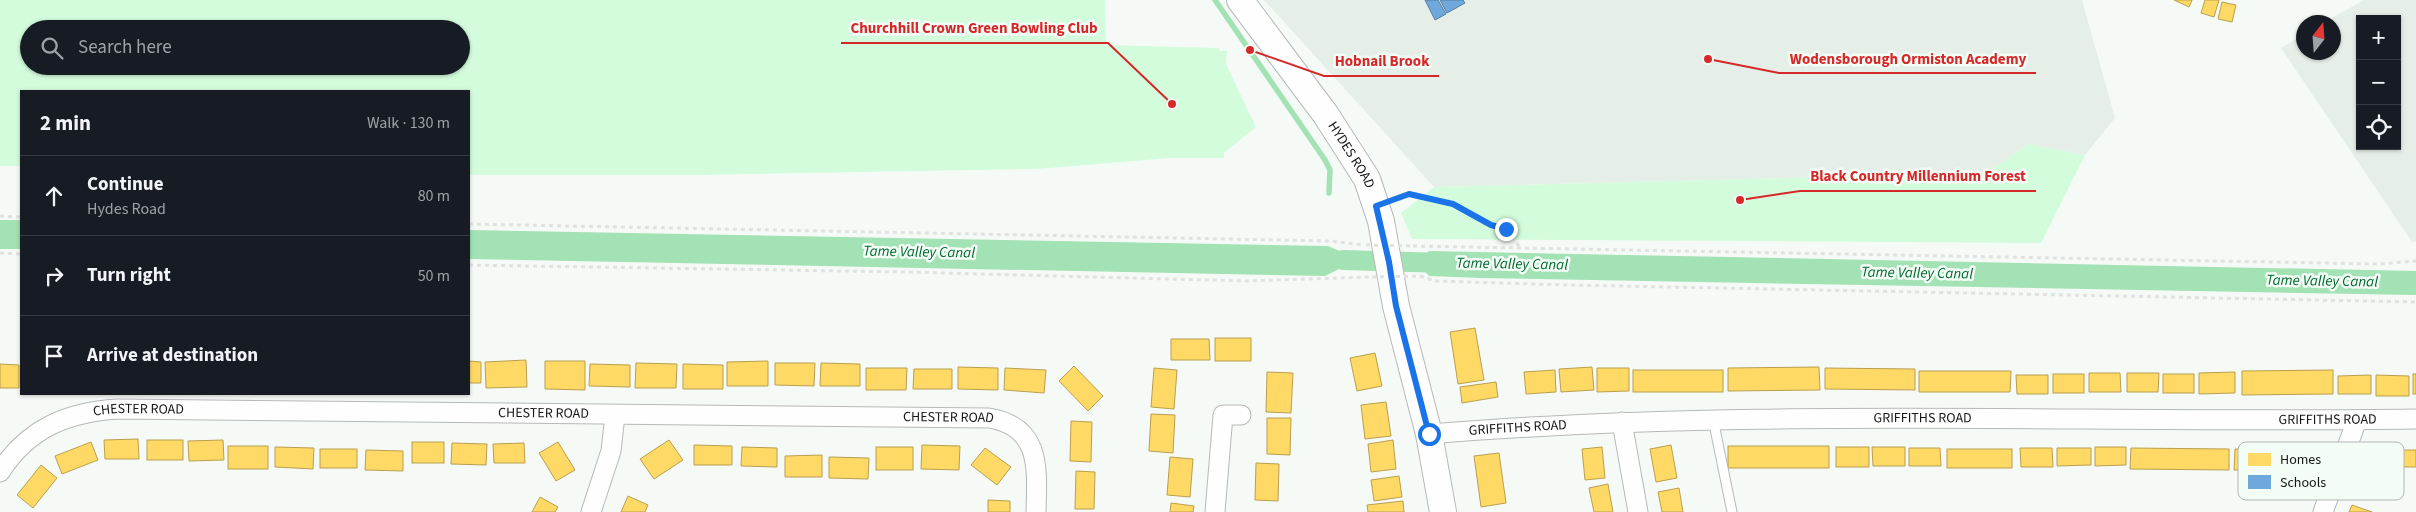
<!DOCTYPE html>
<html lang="en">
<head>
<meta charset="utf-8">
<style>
	body { margin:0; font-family:"Source Sans 3",sans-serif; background:#242831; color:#f1f3f6 }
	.controls { position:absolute; right:15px; top:15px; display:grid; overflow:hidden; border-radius:0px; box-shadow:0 1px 4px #0004 }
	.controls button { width:45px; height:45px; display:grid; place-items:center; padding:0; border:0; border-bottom:1px solid #363941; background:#171b24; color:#f1f3f6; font:25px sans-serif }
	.compass { position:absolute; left:2296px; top:15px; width:45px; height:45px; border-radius:50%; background:#171b24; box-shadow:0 1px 4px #0004; rotate:17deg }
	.stop { position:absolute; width:15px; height:15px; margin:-11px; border:4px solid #1a73e8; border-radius:50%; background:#fff }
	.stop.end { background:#1a73e8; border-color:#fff; box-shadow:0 1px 5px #0008 }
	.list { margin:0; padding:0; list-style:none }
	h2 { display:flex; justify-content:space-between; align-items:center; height:65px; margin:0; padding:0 20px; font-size:21px }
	h2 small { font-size:16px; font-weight:400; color:#9ea1a6 }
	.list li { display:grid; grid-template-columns:32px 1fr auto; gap:15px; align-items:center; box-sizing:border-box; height:80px; padding:0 20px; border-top:1px solid #363941 }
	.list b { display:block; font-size:19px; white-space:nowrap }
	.list p { margin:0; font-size:16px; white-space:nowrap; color:#9ea1a6 }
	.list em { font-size:16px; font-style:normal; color:#9ea1a6 }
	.icon { flex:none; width:28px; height:28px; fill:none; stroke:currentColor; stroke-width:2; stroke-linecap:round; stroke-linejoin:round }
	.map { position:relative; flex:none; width:2416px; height:512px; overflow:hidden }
	.search { position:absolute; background:#171b24; box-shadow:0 1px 4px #0004; left:20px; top:20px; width:450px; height:55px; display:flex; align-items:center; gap:12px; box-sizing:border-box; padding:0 18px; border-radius:28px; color:#9ea1a6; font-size:19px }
	.panel { position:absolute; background:#171b24; box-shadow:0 1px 4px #0004; left:20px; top:90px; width:450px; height:305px; border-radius:0px }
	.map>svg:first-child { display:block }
	.built { fill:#e5efe7; fill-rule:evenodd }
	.green { fill:#d3fcdd; fill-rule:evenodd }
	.water { fill:#a3e2b4 }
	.homes { fill:#ffd966; stroke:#b99f4e }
	.schools { fill:#6fa8dc; stroke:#547da1 }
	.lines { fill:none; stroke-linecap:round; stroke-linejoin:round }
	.stream { stroke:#a3e2b4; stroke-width:5.5 }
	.canal { stroke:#a3e2b4; stroke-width:20 }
	.lane-casing { stroke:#b6b9b7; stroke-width:11 }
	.street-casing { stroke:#b6b9b7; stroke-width:21 }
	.secondary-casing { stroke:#b6b9b7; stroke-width:28 }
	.path { stroke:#e0e1e0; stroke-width:3; stroke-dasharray:4 4; stroke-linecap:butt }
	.lane { stroke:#fefefe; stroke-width:9 }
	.street { stroke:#fefefe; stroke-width:19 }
	.secondary { stroke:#fefefe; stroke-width:26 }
	.path-bridge { stroke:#e0e1e0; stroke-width:3; stroke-dasharray:4 4; stroke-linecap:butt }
	.route { stroke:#1a73e8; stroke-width:6 }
	.labels { text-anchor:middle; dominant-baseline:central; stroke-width:5; stroke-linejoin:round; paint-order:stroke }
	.street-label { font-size:14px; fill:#161816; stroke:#f4fcf6 }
	.water-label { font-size:15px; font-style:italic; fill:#006a31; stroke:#f4fcf6 }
	.key { fill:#f4fcf6; stroke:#b1b8b3; stroke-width:1 }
	.key-label { font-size:14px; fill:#161816 }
	.leader { fill:none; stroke:#d62828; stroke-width:2 }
	.callout-dot { fill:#d62828; stroke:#f4fcf6; stroke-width:2 }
	.callout-label { font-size:15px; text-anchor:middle; font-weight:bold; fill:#d62828; stroke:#f4fcf6; stroke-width:5; stroke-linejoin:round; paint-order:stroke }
</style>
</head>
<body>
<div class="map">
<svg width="2416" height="512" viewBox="0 0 2416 512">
	<rect width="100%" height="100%" fill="#f6faf7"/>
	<g class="built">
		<polygon points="1264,0 2082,0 2115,118 2085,155 2028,144 1987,173 1434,187"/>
		<path d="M2364 0H2416V242H2412L2281 48 2303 35 2304 52H2334V22H2325ZM2360 19H2397V146H2360Z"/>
	</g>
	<g class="green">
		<path d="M0 0H1105L1106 45 1219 48 1220 51H1227L1226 64 1256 127 1224 153V158H1170L1036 169 698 175H469V91H21V166H0ZM29 29H461V66H29Z"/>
		<polygon points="2028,144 2085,155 2041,243 1412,239 1401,213 1434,187 1987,173"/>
	</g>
	<g class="water">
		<rect x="0" y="220" width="21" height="29"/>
		<polygon points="469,230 1328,246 1344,253 1360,255 1369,261 1360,268 1341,268 1325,276 469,259"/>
		<polygon points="1429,251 2416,271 2416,295 1480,278 1429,276 1417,262"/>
	</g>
	<g class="homes">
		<polygon points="2174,0 2192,0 2189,7"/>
		<polygon points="2205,0 2219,0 2214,17 2201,13"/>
		<polygon points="2222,2 2236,5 2232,22 2218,19"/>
		<polygon points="1475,328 1484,380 1458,384 1450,332"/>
		<rect x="1215" y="338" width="36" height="23"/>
		<polygon points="1171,339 1209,339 1210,360 1171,360"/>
		<polygon points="1375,353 1382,386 1357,391 1350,358"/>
		<polygon points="526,360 527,387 486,388 485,362"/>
		<polygon points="469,361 481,362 481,383 469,383"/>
		<polygon points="545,361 585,361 585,390 545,389"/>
		<polygon points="768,361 768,386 727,386 727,362"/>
		<polygon points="636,363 677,364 676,388 635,388"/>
		<polygon points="775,363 815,363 814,386 775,385"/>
		<polygon points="821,363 860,364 860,386 820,386"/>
		<polygon points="0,364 19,365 19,388 0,388"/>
		<polygon points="590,364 630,365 630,387 589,386"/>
		<polygon points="683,364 723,365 723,389 683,389"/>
		<polygon points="1074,366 1103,396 1088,411 1059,381"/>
		<polygon points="958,367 998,368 998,390 958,389"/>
		<polygon points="1592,367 1594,390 1561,392 1559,369"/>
		<polygon points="1819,367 1820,390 1728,391 1728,368"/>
		<polygon points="866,368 907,368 906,390 866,390"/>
		<polygon points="1005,368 1046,370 1044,393 1004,390"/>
		<polygon points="1154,368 1177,370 1174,409 1151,407"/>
		<polygon points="1597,368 1629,368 1629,391 1597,392"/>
		<polygon points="1825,368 1915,369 1915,390 1825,389"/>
		<polygon points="914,369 952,369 952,389 913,389"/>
		<polygon points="1555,370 1556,392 1526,394 1524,372"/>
		<rect x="1633" y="370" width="90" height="22"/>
		<polygon points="2333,370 2333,394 2242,395 2242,371"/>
		<polygon points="1919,371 2011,371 2010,392 1919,392"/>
		<polygon points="1267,372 1293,373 1291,413 1266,412"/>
		<polygon points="2235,372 2235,393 2199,394 2199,373"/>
		<polygon points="2089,373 2120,373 2121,392 2089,392"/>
		<polygon points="2127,373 2159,373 2158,392 2127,392"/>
		<rect x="2053" y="374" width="31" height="19"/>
		<rect x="2163" y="374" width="31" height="19"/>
		<rect x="2413" y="374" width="3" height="20"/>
		<polygon points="2016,375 2048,375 2048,394 2017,394"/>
		<polygon points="2371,375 2371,394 2338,394 2338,376"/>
		<polygon points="2376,375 2409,376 2409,396 2376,396"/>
		<polygon points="1496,382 1498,397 1462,403 1460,387"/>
		<polygon points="1386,402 1391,436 1365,439 1361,405"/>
		<polygon points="1151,414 1175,415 1173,453 1149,451"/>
		<polygon points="1267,418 1291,418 1290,455 1267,454"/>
		<polygon points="1071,421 1092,422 1091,462 1070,461"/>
		<polygon points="138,439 139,459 105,459 104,440"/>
		<rect x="147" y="440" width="36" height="20"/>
		<polygon points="223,440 224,460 189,461 188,441"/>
		<polygon points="669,440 683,460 654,479 640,459"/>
		<polygon points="1393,440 1396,469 1371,472 1368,444"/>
		<polygon points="91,442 98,460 62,474 55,456"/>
		<rect x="412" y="442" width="32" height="21"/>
		<polygon points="558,442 575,470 556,481 539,453"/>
		<polygon points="452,443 487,444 486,465 451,464"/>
		<polygon points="524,443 525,463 494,463 493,444"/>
		<polygon points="694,445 732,446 732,465 694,465"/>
		<polygon points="922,445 960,446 959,470 921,469"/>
		<polygon points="1671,445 1677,478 1656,482 1650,449"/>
		<rect x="228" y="446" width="40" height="23"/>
		<rect x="1728" y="446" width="101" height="22"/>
		<polygon points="275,447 314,448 313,469 275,467"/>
		<polygon points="742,447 777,448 777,467 741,466"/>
		<rect x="876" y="447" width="37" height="23"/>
		<polygon points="1602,447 1605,478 1585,480 1582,449"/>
		<rect x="1836" y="447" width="33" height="20"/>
		<polygon points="1872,447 1905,447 1905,466 1873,466"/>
		<polygon points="2095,447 2126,447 2126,465 2095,466"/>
		<polygon points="985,448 1011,467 997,485 971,465"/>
		<polygon points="1909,448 1940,448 1941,466 1909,466"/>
		<polygon points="2020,448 2052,448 2053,467 2021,467"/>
		<polygon points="2057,448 2091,448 2091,465 2057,466"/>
		<polygon points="2131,448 2229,449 2229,470 2130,469"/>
		<rect x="320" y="449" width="37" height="19"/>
		<rect x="1947" y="449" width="65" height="19"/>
		<polygon points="2235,449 2303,449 2303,471 2234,470"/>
		<polygon points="366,450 403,451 403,471 365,470"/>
		<rect x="2372" y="450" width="44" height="17"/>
		<polygon points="1499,453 1506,503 1481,507 1474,456"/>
		<polygon points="822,455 822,477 785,477 785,456"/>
		<polygon points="829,457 869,458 868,479 829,478"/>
		<polygon points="1170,457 1193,459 1190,497 1167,495"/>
		<polygon points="1256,463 1279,464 1278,501 1255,500"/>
		<polygon points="41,465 57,478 33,508 17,495"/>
		<polygon points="1076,471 1095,472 1094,509 1075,509"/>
		<polygon points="1399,476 1402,497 1374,501 1371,480"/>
		<polygon points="1608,484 1613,512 1594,512 1589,488"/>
		<polygon points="1679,488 1683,512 1662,512 1658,492"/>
		<polygon points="628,496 648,505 645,512 621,512"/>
		<polygon points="540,497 558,507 555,512 532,512"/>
		<polygon points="988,500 1010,501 1010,512 988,512"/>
		<polygon points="1403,501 1404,512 1368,512 1367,505"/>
		<polygon points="1171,503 1194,506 1193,512 1170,512"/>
		<polygon points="2352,505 2372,512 2349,512"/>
	</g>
	<g class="schools">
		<polygon points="1425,0 1438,0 1446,14 1435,20"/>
		<polygon points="1440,0 1463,0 1465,3 1447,13"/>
	</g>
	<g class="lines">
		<polyline class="stream" points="1215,0 1325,160 1330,170 1329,193"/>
		<polyline class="canal" points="1343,260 1444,263"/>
		<defs>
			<polyline id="lane" points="1713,419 1732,512"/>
			<g id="street">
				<polyline points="1622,422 1638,512"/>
				<path id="s1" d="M1429 434C1757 407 2087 424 2416 419"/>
				<path id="s2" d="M0 472C28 428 68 412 118 409L989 418C1042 427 1037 469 1036 512"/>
				<polyline points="591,512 611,451 615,415"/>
				<polyline points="1215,512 1223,415 1241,415"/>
				<polyline points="2323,512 2357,420"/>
			</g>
			<g id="secondary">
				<path id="s3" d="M1240 0 1326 115 1367 179 1381 221 1396 306 1429 434 1443 512"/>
			</g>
		</defs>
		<use href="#lane" class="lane-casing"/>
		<use href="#street" class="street-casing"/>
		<use href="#secondary" class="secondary-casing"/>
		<g class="path">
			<polyline points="1395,199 1409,194 1453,204 1491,225 1505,229 1520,247"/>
			<polyline points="0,216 21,217"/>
			<polyline points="469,224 1330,241 1363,245"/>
			<polyline points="1413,246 2379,264 2416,261"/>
			<polyline points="0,253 21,254"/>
			<polyline points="469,265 906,272 1246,281 1369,277"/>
			<polyline points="1420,276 1435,281 1568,285 2416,302"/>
		</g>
		<use href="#lane" class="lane"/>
		<use href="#street" class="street"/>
		<use href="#secondary" class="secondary"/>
		<g class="path-bridge">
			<polyline points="1366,245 1413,246"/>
			<polyline points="1372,277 1420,276"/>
		</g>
	</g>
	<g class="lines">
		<polyline class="route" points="1429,434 1396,306 1389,262 1376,206 1409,194 1453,204 1491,225 1506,229"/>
	</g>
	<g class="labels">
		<g class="street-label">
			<text stroke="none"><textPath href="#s3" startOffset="191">HYDES ROAD</textPath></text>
			<text stroke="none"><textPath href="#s2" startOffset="160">CHESTER ROAD</textPath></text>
			<text stroke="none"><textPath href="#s2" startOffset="565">CHESTER ROAD</textPath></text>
			<text stroke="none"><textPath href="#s2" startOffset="970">CHESTER ROAD</textPath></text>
			<text stroke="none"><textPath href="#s1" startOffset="494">GRIFFITHS ROAD</textPath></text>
			<text stroke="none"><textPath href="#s1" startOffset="899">GRIFFITHS ROAD</textPath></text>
			<text stroke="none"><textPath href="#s1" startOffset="89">GRIFFITHS ROAD</textPath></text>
		</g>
		<g class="water-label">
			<text transform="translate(919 252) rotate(1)">Tame Valley Canal</text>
			<text transform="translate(1512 264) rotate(1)">Tame Valley Canal</text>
			<text transform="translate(1917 273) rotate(1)">Tame Valley Canal</text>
			<text transform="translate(2322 281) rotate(1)">Tame Valley Canal</text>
		</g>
	</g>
	<rect x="2238" y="442" width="166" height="58" rx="8" class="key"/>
	<rect x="2248" y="453" width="23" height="13" fill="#ffd966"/>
	<rect x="2248" y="475" width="23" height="14" fill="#6fa8dc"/>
	<g class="key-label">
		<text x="2280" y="464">Homes</text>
		<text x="2280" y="487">Schools</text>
	</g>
	<path class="leader" d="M1172 104L1108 43H841M1708 59L1779 73H2036M1250 50L1324 76H1439M1740 200L1800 191H2036"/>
	<g class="callout-dot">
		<circle cx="1172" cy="104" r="5"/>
		<circle cx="1708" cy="59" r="5"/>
		<circle cx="1250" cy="50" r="5"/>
		<circle cx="1740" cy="200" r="5"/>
	</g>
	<g class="callout-label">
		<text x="974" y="33">Churchhill Crown Green Bowling Club</text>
		<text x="1908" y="64">Wodensborough Ormiston Academy</text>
		<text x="1382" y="66">Hobnail Brook</text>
		<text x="1918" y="181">Black Country Millennium Forest</text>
	</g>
</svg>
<div class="controls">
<button>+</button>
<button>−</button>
<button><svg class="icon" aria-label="locate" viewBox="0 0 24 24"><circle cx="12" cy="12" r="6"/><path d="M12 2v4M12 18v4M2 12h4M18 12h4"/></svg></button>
</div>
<svg class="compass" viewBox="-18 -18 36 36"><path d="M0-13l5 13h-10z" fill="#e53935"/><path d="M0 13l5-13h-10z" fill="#9ea1a6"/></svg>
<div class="stop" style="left:1429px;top:434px"></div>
<div class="stop end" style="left:1506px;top:229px"></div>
<div class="search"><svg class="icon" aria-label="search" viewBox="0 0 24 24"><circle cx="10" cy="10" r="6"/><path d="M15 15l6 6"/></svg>Search here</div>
<section class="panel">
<h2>2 min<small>Walk · 130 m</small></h2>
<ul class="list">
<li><svg class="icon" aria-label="ahead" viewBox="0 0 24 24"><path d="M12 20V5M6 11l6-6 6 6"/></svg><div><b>Continue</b><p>Hydes Road</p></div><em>80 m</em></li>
<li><svg class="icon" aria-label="right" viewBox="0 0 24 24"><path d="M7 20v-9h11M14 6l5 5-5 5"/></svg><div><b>Turn right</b></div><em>50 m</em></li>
<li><svg class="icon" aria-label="arrive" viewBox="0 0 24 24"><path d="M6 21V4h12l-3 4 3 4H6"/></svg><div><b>Arrive at destination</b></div></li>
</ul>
</section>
</div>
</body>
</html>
